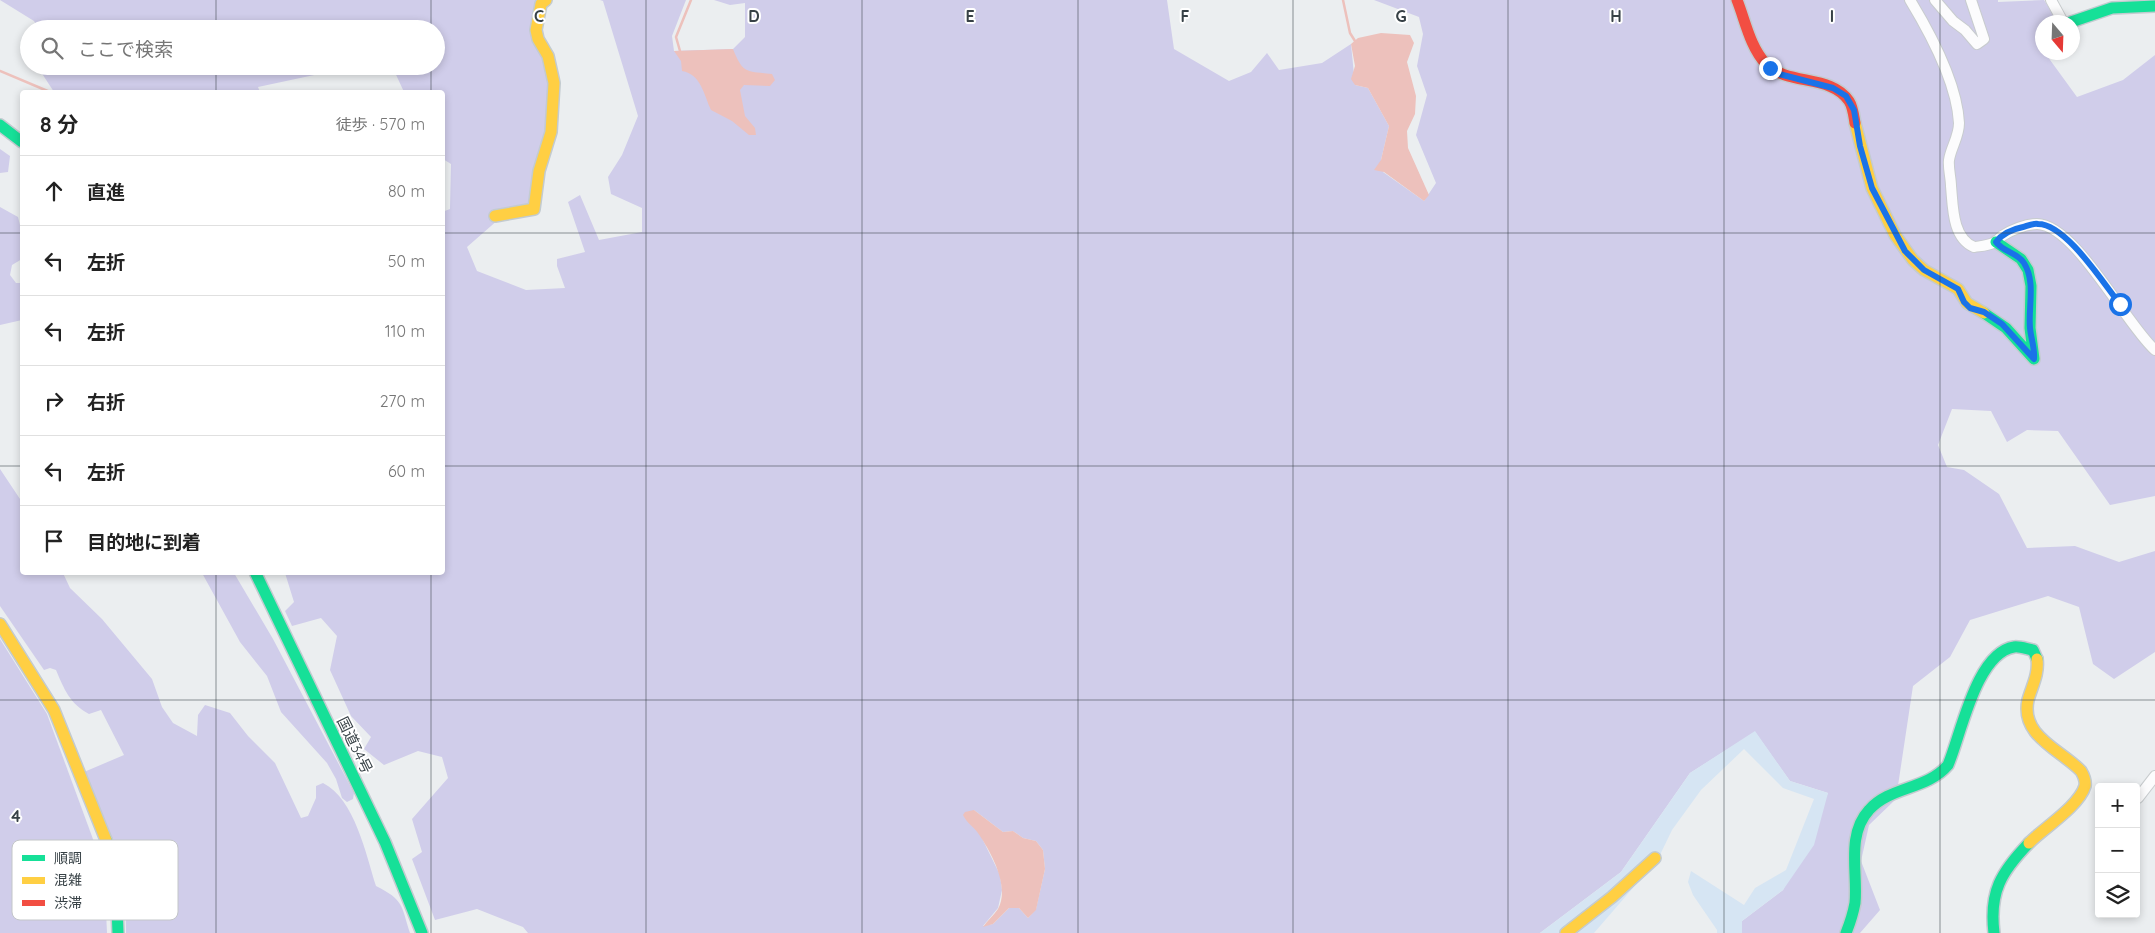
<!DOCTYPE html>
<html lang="ja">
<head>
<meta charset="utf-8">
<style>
	body { margin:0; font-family:Quicksand,"Noto Sans JP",sans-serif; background:#f6f6f6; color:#222 }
	.controls { position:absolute; right:15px; bottom:15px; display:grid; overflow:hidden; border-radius:5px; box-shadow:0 2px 8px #0003 }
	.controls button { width:45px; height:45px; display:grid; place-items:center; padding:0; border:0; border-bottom:1px solid #e0e0e0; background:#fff; color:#222; font:25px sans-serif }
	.compass { position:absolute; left:2035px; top:15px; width:45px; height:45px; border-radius:50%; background:#fff; box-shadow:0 2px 8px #0003; rotate:161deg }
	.stop { position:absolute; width:15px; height:15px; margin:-11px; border:4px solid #1a73e8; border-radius:50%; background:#fff }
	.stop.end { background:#1a73e8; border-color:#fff; box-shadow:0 1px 5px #0008 }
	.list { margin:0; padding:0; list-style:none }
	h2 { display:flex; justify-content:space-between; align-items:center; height:65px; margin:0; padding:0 20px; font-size:21px }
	h2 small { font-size:16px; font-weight:400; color:#767676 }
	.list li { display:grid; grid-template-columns:32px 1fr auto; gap:15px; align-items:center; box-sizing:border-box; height:70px; padding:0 20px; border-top:1px solid #e0e0e0 }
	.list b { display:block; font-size:19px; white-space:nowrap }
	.list em { font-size:16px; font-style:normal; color:#767676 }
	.icon { flex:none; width:28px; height:28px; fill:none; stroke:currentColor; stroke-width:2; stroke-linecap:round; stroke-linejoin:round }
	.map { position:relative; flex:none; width:2155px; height:933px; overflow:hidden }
	.search { position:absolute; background:#fff; box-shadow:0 2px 8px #0003; left:20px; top:20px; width:425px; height:55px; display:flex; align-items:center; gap:12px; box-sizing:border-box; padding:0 18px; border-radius:28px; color:#767676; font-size:19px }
	.panel { position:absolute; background:#fff; box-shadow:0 2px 8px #0003; left:20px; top:90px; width:425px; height:485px; border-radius:5px }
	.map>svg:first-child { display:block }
	.green { fill:#d0cdea; fill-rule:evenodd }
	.sand { fill:#d6e5f3 }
	.water { fill:#edc1bc }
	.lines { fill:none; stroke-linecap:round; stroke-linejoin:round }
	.stream { stroke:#edc1bc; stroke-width:2.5 }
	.street-casing { stroke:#c8ccce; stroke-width:12 }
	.fast-casing { stroke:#c3cbd0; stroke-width:14 }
	.slow-casing { stroke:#c3cbd0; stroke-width:14 }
	.jam-casing { stroke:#c3cbd0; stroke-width:14 }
	.street { stroke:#fcfcfd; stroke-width:10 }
	.fast { stroke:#16e098; stroke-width:11 }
	.slow { stroke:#ffcf43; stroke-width:11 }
	.jam { stroke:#f24e42; stroke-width:11 }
	.route { stroke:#1a73e8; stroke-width:6 }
	.grid { fill:none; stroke:#374146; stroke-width:1; stroke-opacity:0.55 }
	.labels { text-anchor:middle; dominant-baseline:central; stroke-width:4; stroke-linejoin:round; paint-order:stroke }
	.street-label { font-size:15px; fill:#374146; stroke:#fff }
	.key { fill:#fff; stroke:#c3c6c8; stroke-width:1 }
	.key-label { font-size:14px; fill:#374146 }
	.grid-label { font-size:16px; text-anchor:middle; font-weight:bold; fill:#374146; stroke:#fff; stroke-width:4; stroke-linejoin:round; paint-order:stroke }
</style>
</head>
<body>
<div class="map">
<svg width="2155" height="933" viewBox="0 0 2155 933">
	<rect width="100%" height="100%" fill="#ebeef0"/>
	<g class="green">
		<path d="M0 0H536L531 36 548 69 547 129 528 213 499 219 467 247 477 271 526 290 565 288 557 266V259L585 252 568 202 580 195 599 240 642 232V208L611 194 608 177 622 155 638 116 603 1 600 0H686L672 36 674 51 733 49 745 37V3L730 5 714 0H1167L1174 49 1229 81 1251 72 1267 53 1279 70 1322 63 1351 44 1355 85 1368 88 1389 126 1381 160 1383 172 1424 201 1436 183 1416 135 1427 95 1417 66 1423 34 1419 17 1374 0H1998V2L2044 0 2058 22H2042V36L2038 43 2042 52 2045 53 2077 97 2123 80 2155 55V496L2110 505 2058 431 2027 430 2007 442 1991 411 1952 409 1938 445 1947 467 1964 470 1999 494 2027 548 2075 546 2119 562 2155 551V652L2114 679 2093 664 2079 607 2048 596 1970 620 1950 657 1913 686 1896 799 1869 825 1861 861 1880 910 1860 933H1742V921L1783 890 1828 793 1790 781 1755 732 1690 773 1621 872 1540 933H528L523 927 477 909 435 920 412 859 422 852 412 819 448 778 442 757 418 751 384 765 364 749 371 737 351 716 330 670 337 636 321 618 292 626 285 611 294 602 285 573 442 572V212L450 209 451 164 443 159 442 92H404L392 66H436V29H78L76 21 60 29H39L34 21ZM974 810 1003 832 1013 831 1023 838 1036 841 1043 850 1045 869 1036 909 1028 918 1019 908H1009L993 924 983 926 998 908 1002 890 1000 875 980 834Z"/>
		<polygon points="48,66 58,66 64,70 77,66 346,66 347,68 258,87 260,92 54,92 41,72"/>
		<polygon points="0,149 10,156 8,172 0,173"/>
		<polygon points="0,207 18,217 22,233 22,259 12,265 10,275 16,283 22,283 22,320 0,325"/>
		<path d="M0 469 22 502V572L63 573 70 588 102 619 152 679 162 707 173 723 197 736 198 715 205 705 230 713 248 736 275 763 301 818 308 816 316 798V786L323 783C355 799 366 855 376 886 404 900 401 905 410 933H126L125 873 84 772 124 755 101 710 89 714C70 704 64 689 56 670L50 668 44 670 0 606Z"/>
		<polygon points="202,573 234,573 273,639 354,793 353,799 347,802 342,798 336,779 327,763 281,712 267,676 240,642"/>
		<polygon points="0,639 47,714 104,869 107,933 0,933"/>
	</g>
	<polygon class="sand" points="1755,731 1790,781 1828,793 1814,845 1783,890 1742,921 1742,933 1717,933 1717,930 1693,895 1688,882 1691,871 1744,905 1755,888 1786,870 1814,799 1783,788 1744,749 1701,790 1672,830 1658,859 1594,933 1540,933 1621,872 1690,773"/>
	<g class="water">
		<polygon points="1381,33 1410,35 1414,43 1407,62 1416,96 1415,114 1407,131 1408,148 1429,195 1424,201 1384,172 1374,170 1381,160 1389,126 1368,88 1355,85 1351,79 1355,66 1351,44 1358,38"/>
		<path d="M733 49C743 74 746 71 772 74L775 80 770 86 744 85 740 90 745 116 755 128 756 135H749L732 121 711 110C704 95 701 74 682 71L681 61 674 51Z"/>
		<path d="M974 810 1003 832 1013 831 1023 838 1036 841 1043 850 1045 869 1036 910 1028 918 1019 908H1009L993 924 983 927C987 921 994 915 998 909 1010 887 992 854 980 836 975 827 967 824 963 815L965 812Z"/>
	</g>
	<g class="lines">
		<g class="stream">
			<polyline points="1343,0 1350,33 1355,41"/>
			<polyline points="680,51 676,37 691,0"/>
			<polyline points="0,71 50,92"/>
		</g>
		<defs>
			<g id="street">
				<path d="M1910 0C1930 33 1957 84 1959 123 1959 137 1951 147 1949 160 1948 168 1951 178 1951 186 1953 206 1952 238 1974 247 1980 246 1987 246 1993 243 1997 242 1998 239 2002 236 2011 230 2026 224 2037 224 2075 224 2127 326 2155 350"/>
				<polyline points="1935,0 1953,21 1965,30 1977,44 1984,39 1971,0"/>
				<polyline points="2051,0 2063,22"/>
				<polyline points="2138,798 2155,776"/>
			</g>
			<g id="fast">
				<polyline points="2071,22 2112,8 2155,6"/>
				<polyline points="0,125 22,142"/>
				<polyline points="1984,313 2006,328 2034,359 2030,328 2031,286 2028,270 2021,259 1996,242"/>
				<polyline points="255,572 385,842 422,933"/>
				<polyline points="106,840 116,882 118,933"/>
				<path d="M1846 933C1850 923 1853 914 1855 903 1858 873 1846 835 1869 810 1890 786 1927 790 1948 765 1961 735 1976 653 2014 647 2019 646 2027 649 2033 650L2037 659"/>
				<path d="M1994 933C1989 892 2001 872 2029 843"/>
			</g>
			<g id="slow">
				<polyline points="1855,123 1872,188 1895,235 1913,260 1924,270 1958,289 1967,303 1984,313"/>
				<polyline points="495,216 534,209 539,171 551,132 554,83 548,56 538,39 536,30 541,4 546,0"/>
				<polyline points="0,624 54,710 106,840"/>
				<path d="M2029 843C2044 828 2079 806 2085 786 2086 780 2084 776 2081 771 2061 750 2020 736 2028 700 2032 686 2039 674 2037 659"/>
				<polyline points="1566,933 1612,897 1655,858"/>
			</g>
			<path id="jam" d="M1737 0C1745 20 1750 47 1766 64 1788 86 1831 74 1849 101 1853 107 1854 117 1855 123"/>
		</defs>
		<use href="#street" class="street-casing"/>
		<use href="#fast" class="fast-casing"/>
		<use href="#slow" class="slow-casing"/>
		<use href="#jam" class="jam-casing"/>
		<use href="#street" class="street"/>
		<use href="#fast" class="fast"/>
		<use href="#slow" class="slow"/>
		<use href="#jam" class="jam"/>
	</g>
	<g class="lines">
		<path class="route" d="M1770 68 1779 74 1833 88 1846 96 1854 110 1860 146 1872 188 1905 251 1924 270 1958 289 1964 302 1970 308 1984 312 2002 324 2034 359C2035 348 2031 339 2030 328 2028 307 2036 282 2024 263 2017 252 2003 252 1996 242 2002 234 2013 229 2023 227 2027 226 2033 223 2038 224 2066 224 2103 283 2120 304"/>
	</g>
	<path class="grid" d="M216 0V29M431 0V29M646 0V933M862 0V933M1078 0V933M1293 0V933M1508 0V933M1724 0V933M1940 0V933M216 66V92M431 66V92M0 233H22M442 233H2155M0 466H22M442 466H2155M216 572V933M431 572V933M0 700H2155"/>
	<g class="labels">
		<g class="street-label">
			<text transform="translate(355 745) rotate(64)">国道34号</text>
		</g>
	</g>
	<rect x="12" y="840" width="166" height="80" rx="8" class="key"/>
	<rect x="22" y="855" width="23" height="6" fill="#16e098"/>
	<rect x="22" y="877" width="23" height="7" fill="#ffcf43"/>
	<rect x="22" y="900" width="23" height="6" fill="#f24e42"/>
	<g class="key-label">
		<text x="54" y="863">順調</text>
		<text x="54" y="885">混雑</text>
		<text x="54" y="908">渋滞</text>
	</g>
	<g class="grid-label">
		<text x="539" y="22">C</text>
		<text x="754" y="22">D</text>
		<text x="970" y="22">E</text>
		<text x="1185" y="22">F</text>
		<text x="1401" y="22">G</text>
		<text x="1616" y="22">H</text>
		<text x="1832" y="22">I</text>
		<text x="16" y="822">4</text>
	</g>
</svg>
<div class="controls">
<button>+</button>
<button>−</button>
<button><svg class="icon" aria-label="layers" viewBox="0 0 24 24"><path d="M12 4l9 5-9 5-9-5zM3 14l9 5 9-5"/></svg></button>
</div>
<svg class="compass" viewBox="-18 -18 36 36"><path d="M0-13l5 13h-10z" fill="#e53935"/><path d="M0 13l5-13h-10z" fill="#767676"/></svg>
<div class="stop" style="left:2120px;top:304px"></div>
<div class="stop end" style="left:1770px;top:68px"></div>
<div class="search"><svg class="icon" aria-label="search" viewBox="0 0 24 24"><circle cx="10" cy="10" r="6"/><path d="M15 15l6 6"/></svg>ここで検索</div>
<section class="panel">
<h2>8 分<small>徒歩 · 570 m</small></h2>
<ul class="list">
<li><svg class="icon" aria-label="ahead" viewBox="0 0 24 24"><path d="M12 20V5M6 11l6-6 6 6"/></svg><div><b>直進</b></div><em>80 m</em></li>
<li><svg class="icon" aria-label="left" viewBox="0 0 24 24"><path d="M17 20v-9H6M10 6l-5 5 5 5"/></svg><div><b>左折</b></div><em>50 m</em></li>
<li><svg class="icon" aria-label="left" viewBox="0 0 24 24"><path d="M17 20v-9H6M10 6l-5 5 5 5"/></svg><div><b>左折</b></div><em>110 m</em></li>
<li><svg class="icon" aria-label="right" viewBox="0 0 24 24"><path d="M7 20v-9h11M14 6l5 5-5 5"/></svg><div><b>右折</b></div><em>270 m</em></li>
<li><svg class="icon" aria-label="left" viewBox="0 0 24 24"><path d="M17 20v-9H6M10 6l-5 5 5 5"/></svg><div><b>左折</b></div><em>60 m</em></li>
<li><svg class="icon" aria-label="arrive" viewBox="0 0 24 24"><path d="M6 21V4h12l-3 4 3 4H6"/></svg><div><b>目的地に到着</b></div></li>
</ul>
</section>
</div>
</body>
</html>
